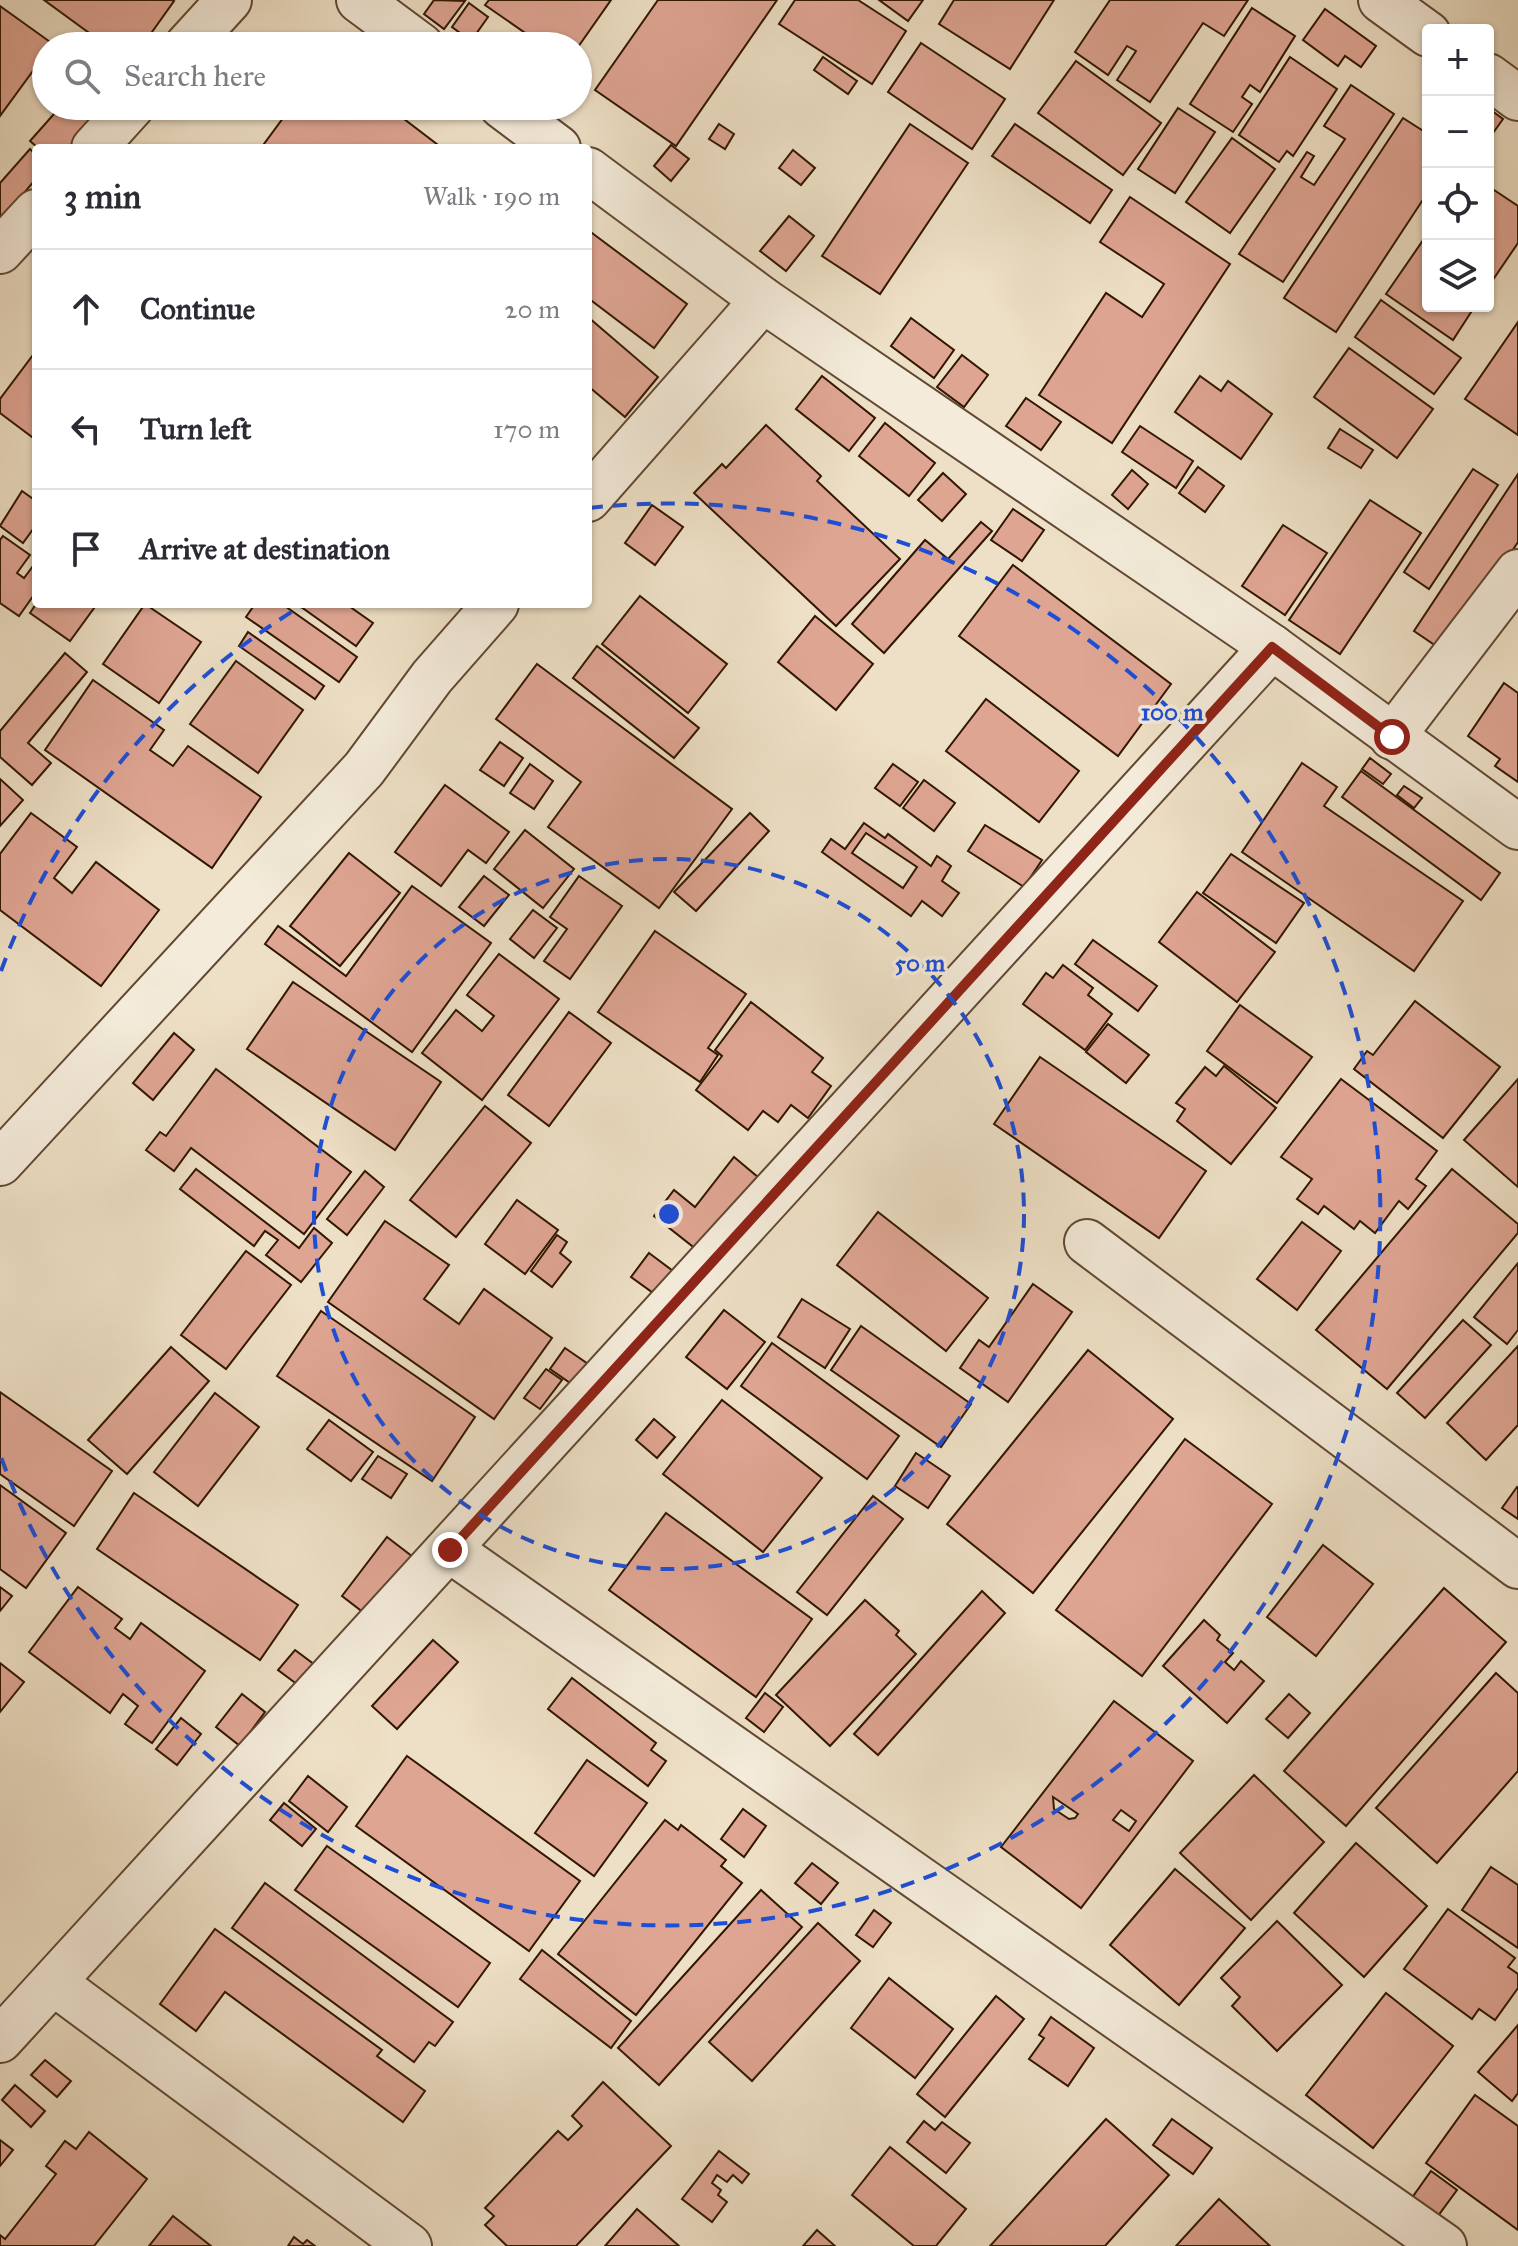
<!DOCTYPE html>
<html lang="en">
<head>
<meta charset="utf-8">
<style>
	body { margin:0; font-family:"IM FELL Great Primer",serif; background:#f7f7f7; color:#2b2b33 }
	.controls { position:absolute; right:24px; top:24px; display:grid; overflow:hidden; border-radius:8px; box-shadow:0 2px 6px #0004 }
	.controls button { width:72px; height:72px; display:grid; place-items:center; padding:0; border:0; border-bottom:2px solid #e1e1e2; background:#fff; color:#2b2b33; font:40px sans-serif }
	.stop { position:absolute; width:24px; height:24px; margin:-18px; border:6px solid #8f2418; border-radius:50%; background:#fff }
	.stop.end { background:#8f2418; border-color:#fff; box-shadow:0 2px 8px #0008 }
	.list { margin:0; padding:0; list-style:none }
	h2 { display:flex; justify-content:space-between; align-items:center; height:104px; margin:0; padding:0 32px; font-size:34px }
	h2 small { font-size:26px; font-weight:400; color:#7c7c81 }
	.list li { display:grid; grid-template-columns:52px 1fr auto; gap:24px; align-items:center; box-sizing:border-box; height:120px; padding:0 32px; border-top:2px solid #e1e1e2 }
	.list b { display:block; font-size:30px; white-space:nowrap }
	.list em { font-size:26px; font-style:normal; color:#7c7c81 }
	.icon { flex:none; width:44px; height:44px; fill:none; stroke:currentColor; stroke-width:2; stroke-linecap:round; stroke-linejoin:round }
	.map { position:relative; flex:none; width:1518px; height:2246px; overflow:hidden }
	.search { position:absolute; background:#fff; box-shadow:0 2px 6px #0004; left:32px; top:32px; width:560px; height:88px; display:flex; align-items:center; gap:20px; box-sizing:border-box; padding:0 28px; border-radius:44px; color:#7c7c81; font-size:30px }
	.panel { position:absolute; background:#fff; box-shadow:0 2px 6px #0004; left:32px; top:144px; width:560px; height:464px; border-radius:8px }
	.map>svg:first-child { display:block }
	.building { fill:#dfa593; stroke:#311600; stroke-width:2; fill-rule:evenodd }
	.lines { fill:none; stroke-linecap:round; stroke-linejoin:round }
	.minor-casing { stroke:#604832; stroke-width:48 }
	.minor { stroke:#f4ebda; stroke-width:44 }
	.route { stroke:#8f2418; stroke-width:10 }
	.ring { fill:none; stroke:#1d4ed8; stroke-width:4; stroke-dasharray:14 10 }
	.centre { fill:#1d4ed8; stroke:#f4ebda; stroke-width:4 }
	.ring-label { font-size:24px; text-anchor:middle; font-weight:bold; fill:#1d4ed8; stroke:#f4ebda; stroke-width:7; stroke-linejoin:round; paint-order:stroke }
</style>
</head>
<body>
<div class="map">
<svg width="1518" height="2246" viewBox="0 0 1518 2246">
	<rect width="100%" height="100%" fill="#eee0c6"/>
	<filter id="stains"><feTurbulence type="fractalNoise" baseFrequency=".0025" numOctaves="4"/><feColorMatrix values="0 0 0 0 .2 0 0 0 0 .09 0 0 0 0 .02 0 0 0 .5 -.17"/></filter>
	<radialGradient id="worn" r=".72"><stop offset=".6" stop-color="#630" stop-opacity="0"/><stop offset="1" stop-color="#630" stop-opacity=".3"/></radialGradient>
	<g class="building">
		<polygon points="44,0 172,0 174,1 142,46 107,46"/>
		<polygon points="434,0 465,1 444,29 424,14"/>
		<polygon points="489,0 611,0 578,47 544,46 485,5"/>
		<polygon points="658,0 777,0 676,146 595,90"/>
		<polygon points="795,0 858,0 906,31 872,84 779,24"/>
		<polygon points="879,0 923,0 908,21"/>
		<polygon points="954,0 1054,0 1010,69 939,24"/>
		<polygon points="1110,0 1248,0 1224,36 1203,23 1150,102 1117,80 1136,51 1127,46 1108,75 1075,52"/>
		<polygon points="469,3 488,17 471,41 452,27"/>
		<polygon points="0,6 53,44 46,46 46,53 0,116"/>
		<polygon points="1252,8 1295,36 1260,92 1250,85 1242,97 1252,104 1233,132 1190,104"/>
		<polygon points="1325,9 1376,46 1361,67 1345,56 1338,66 1303,40"/>
		<polygon points="921,43 1005,99 972,149 888,92"/>
		<polygon points="823,57 857,81 848,94 814,70"/>
		<polygon points="1290,57 1337,89 1293,156 1287,151 1279,162 1239,135"/>
		<polygon points="1076,61 1161,123 1123,175 1038,113"/>
		<polygon points="1351,85 1394,114 1283,282 1239,254 1307,152 1314,156 1301,177 1314,185 1345,139 1324,126"/>
		<polygon points="61,106 108,106 71,148 38,148 30,141"/>
		<polygon points="292,106 387,106 442,148 261,148"/>
		<polygon points="1178,108 1215,132 1175,193 1138,169"/>
		<polygon points="1488,108 1503,119 1488,140"/>
		<polygon points="1403,118 1428,134 1428,192 1336,332 1284,298"/>
		<polygon points="719,124 734,134 725,149 709,139"/>
		<polygon points="910,124 968,163 880,294 822,256"/>
		<polygon points="1015,124 1112,190 1090,223 992,156"/>
		<polygon points="1232,138 1275,169 1230,233 1186,202"/>
		<polygon points="671,145 689,159 671,181 654,166"/>
		<polygon points="30,149 36,155 36,179 0,221 0,183"/>
		<polygon points="793,150 815,168 801,185 779,168"/>
		<polygon points="1488,186 1518,206 1518,243 1488,287"/>
		<polygon points="1130,197 1230,264 1112,443 1039,395 1106,293 1142,317 1164,284 1100,242"/>
		<polygon points="789,216 814,236 786,271 760,251"/>
		<polygon points="588,230 687,304 654,348 588,298"/>
		<polygon points="1428,233 1428,306 1475,306 1453,340 1386,294"/>
		<polygon points="1381,300 1461,358 1434,394 1355,337"/>
		<polygon points="588,317 658,377 625,417 588,386"/>
		<polygon points="911,318 954,350 934,378 891,346"/>
		<polygon points="1518,322 1518,435 1465,399"/>
		<polygon points="1349,348 1433,409 1397,458 1314,397"/>
		<polygon points="36,351 36,440 0,413 0,399"/>
		<polygon points="962,355 988,375 964,407 937,387"/>
		<polygon points="822,376 875,418 849,451 796,409"/>
		<polygon points="1200,376 1221,391 1228,381 1272,414 1241,459 1175,412"/>
		<polygon points="1026,398 1061,422 1041,450 1006,426"/>
		<polygon points="885,423 935,463 909,496 859,456"/>
		<polygon points="766,425 821,476 817,481 900,559 836,626 694,493 722,464 726,468"/>
		<polygon points="1140,426 1193,461 1176,488 1122,452"/>
		<polygon points="1340,429 1373,450 1361,468 1328,448"/>
		<polygon points="1198,467 1224,486 1205,512 1179,493"/>
		<polygon points="1473,469 1498,485 1429,589 1404,572"/>
		<polygon points="1132,470 1148,484 1128,509 1112,495"/>
		<polygon points="943,473 966,494 942,521 918,500"/>
		<polygon points="1518,474 1518,542 1445,652 1414,631"/>
		<polygon points="22,491 36,501 36,525 23,543 0,526"/>
		<polygon points="1370,500 1421,533 1340,654 1289,620"/>
		<polygon points="652,505 683,527 655,565 625,543"/>
		<polygon points="1013,509 1044,530 1022,561 991,540"/>
		<polygon points="981,522 992,531 884,653 852,624 925,540 948,559"/>
		<polygon points="1283,525 1327,553 1285,615 1242,586"/>
		<polygon points="3,536 30,555 17,573 24,578 36,562 36,592 19,616 0,603 0,540"/>
		<polygon points="1013,565 1171,684 1118,756 959,636"/>
		<polygon points="640,596 727,664 688,713 602,644"/>
		<polygon points="36,604 97,604 70,641 30,613"/>
		<polygon points="145,604 201,642 159,703 103,664"/>
		<polygon points="255,604 282,604 357,657 339,682 246,617"/>
		<polygon points="297,604 346,604 373,623 356,646"/>
		<polygon points="815,616 873,664 836,710 778,662"/>
		<polygon points="248,632 324,686 315,699 239,646"/>
		<polygon points="597,646 699,728 674,758 573,678"/>
		<polygon points="65,653 87,672 28,743 51,763 32,785 0,757 0,731"/>
		<polygon points="236,661 303,710 258,773 190,724"/>
		<polygon points="537,664 732,809 659,908 548,827 581,782 496,719"/>
		<polygon points="93,680 164,730 150,750 173,766 188,746 261,797 212,868 45,750"/>
		<polygon points="1504,683 1518,693 1518,782 1495,766 1500,759 1468,736"/>
		<polygon points="986,699 1079,771 1039,822 946,751"/>
		<polygon points="500,742 523,758 504,786 480,770"/>
		<polygon points="1370,758 1391,774 1383,784 1362,769"/>
		<polygon points="1302,763 1337,787 1324,806 1463,901 1414,971 1242,852"/>
		<polygon points="530,764 553,781 534,809 510,793"/>
		<polygon points="893,764 918,782 900,806 875,788"/>
		<polygon points="1361,771 1500,873 1481,900 1342,797"/>
		<polygon points="0,779 23,800 0,826"/>
		<polygon points="924,780 955,803 934,831 903,808"/>
		<polygon points="445,785 509,832 486,863 468,850 441,886 395,852"/>
		<polygon points="1404,786 1422,798 1414,808 1397,795"/>
		<polygon points="31,813 77,847 54,878 72,893 96,862 159,910 101,986 0,910 0,854"/>
		<polygon points="750,813 769,831 696,911 674,892"/>
		<path d="M864 823 885 838 888 834 931 866 937 856 951 866 942 881 959 893 942 916 922 901 911 916 822 852 831 839 845 849ZM866 833 917 867 903 888 852 853Z"/>
		<polygon points="985,825 1042,860 1024,887 968,851"/>
		<polygon points="525,830 574,869 543,908 494,869"/>
		<polygon points="349,853 400,893 340,966 290,926"/>
		<polygon points="1231,854 1304,903 1276,943 1203,893"/>
		<polygon points="484,876 509,895 484,926 459,907"/>
		<polygon points="579,876 622,906 570,979 544,961 567,929 550,917"/>
		<polygon points="412,886 491,943 412,1052 265,944 278,926 346,976"/>
		<polygon points="1197,892 1275,952 1237,1002 1159,942"/>
		<polygon points="533,910 557,928 534,958 510,939"/>
		<polygon points="655,931 746,994 708,1048 718,1055 700,1082 598,1012"/>
		<polygon points="1093,940 1157,986 1138,1011 1075,964"/>
		<polygon points="499,954 559,999 482,1100 422,1053 456,1010 482,1031 494,1016 467,995"/>
		<polygon points="1063,965 1093,988 1088,995 1112,1014 1085,1050 1023,1004 1046,973 1053,978"/>
		<polygon points="293,982 441,1082 395,1150 247,1049"/>
		<polygon points="1415,1001 1500,1067 1443,1138 1354,1069 1367,1051 1373,1055"/>
		<polygon points="751,1002 823,1058 812,1072 831,1086 808,1118 791,1105 778,1122 763,1111 748,1130 696,1090 722,1056 715,1050"/>
		<polygon points="1240,1005 1312,1057 1277,1103 1207,1051"/>
		<polygon points="569,1012 611,1043 549,1126 508,1095"/>
		<polygon points="1108,1024 1149,1055 1126,1083 1086,1052"/>
		<polygon points="174,1033 194,1050 153,1100 133,1083"/>
		<polygon points="1040,1057 1206,1171 1159,1238 994,1124"/>
		<polygon points="1224,1066 1276,1108 1231,1164 1177,1121 1185,1109 1176,1103 1205,1067 1216,1076"/>
		<polygon points="216,1069 351,1172 304,1234 191,1148 174,1171 146,1150 160,1132 166,1136"/>
		<polygon points="1341,1079 1437,1151 1416,1179 1426,1186 1408,1209 1399,1201 1375,1233 1360,1221 1354,1229 1324,1206 1318,1214 1297,1199 1312,1179 1281,1157"/>
		<polygon points="1518,1079 1518,1187 1464,1140"/>
		<polygon points="485,1106 531,1143 456,1237 410,1200"/>
		<polygon points="734,1157 759,1178 701,1253 654,1216 674,1190 695,1207"/>
		<polygon points="196,1169 299,1248 314,1228 332,1243 301,1282 266,1255 278,1240 265,1231 254,1246 180,1189"/>
		<polygon points="1452,1169 1518,1224 1518,1233 1387,1389 1316,1330"/>
		<polygon points="365,1171 384,1187 347,1235 327,1219"/>
		<polygon points="517,1200 558,1230 525,1274 485,1244"/>
		<polygon points="878,1212 988,1298 946,1351 837,1265"/>
		<polygon points="385,1221 449,1265 424,1299 459,1324 484,1289 552,1338 494,1419 328,1302"/>
		<polygon points="1302,1222 1341,1251 1297,1310 1257,1279"/>
		<polygon points="557,1235 567,1242 560,1253 571,1262 552,1287 531,1271"/>
		<polygon points="246,1251 291,1285 226,1369 181,1335"/>
		<polygon points="649,1253 673,1271 656,1295 631,1277"/>
		<polygon points="1518,1263 1518,1330 1507,1344 1474,1317"/>
		<polygon points="1033,1284 1072,1312 1008,1402 960,1368 979,1340 989,1347"/>
		<polygon points="802,1299 850,1329 825,1368 778,1337"/>
		<polygon points="724,1310 765,1342 727,1389 686,1357"/>
		<polygon points="321,1311 475,1417 432,1481 277,1376"/>
		<polygon points="1463,1320 1491,1345 1425,1418 1397,1393"/>
		<polygon points="861,1326 971,1404 941,1447 831,1370"/>
		<polygon points="772,1343 899,1436 867,1479 741,1386"/>
		<polygon points="1518,1346 1518,1425 1486,1460 1447,1423"/>
		<polygon points="171,1347 209,1381 127,1474 88,1440"/>
		<polygon points="565,1348 591,1366 576,1387 550,1369"/>
		<polygon points="1088,1350 1173,1419 1033,1593 947,1524"/>
		<polygon points="546,1369 562,1380 540,1409 524,1398"/>
		<polygon points="0,1392 112,1471 74,1526 0,1474"/>
		<polygon points="215,1393 259,1427 198,1506 154,1472"/>
		<polygon points="722,1400 822,1478 763,1552 663,1474"/>
		<polygon points="654,1419 675,1437 657,1458 636,1440"/>
		<polygon points="329,1420 373,1452 351,1481 307,1449"/>
		<polygon points="1185,1439 1272,1504 1142,1676 1056,1610"/>
		<polygon points="916,1453 950,1476 928,1508 895,1486"/>
		<polygon points="378,1456 407,1474 391,1498 362,1479"/>
		<polygon points="0,1485 66,1533 26,1588 0,1569"/>
		<polygon points="1517,1487 1518,1488 1518,1519 1502,1508"/>
		<polygon points="134,1493 298,1605 260,1660 97,1549"/>
		<polygon points="873,1496 903,1519 827,1615 797,1592"/>
		<polygon points="666,1513 812,1619 756,1697 609,1590"/>
		<polygon points="387,1537 413,1557 368,1616 342,1596"/>
		<polygon points="1323,1545 1373,1584 1316,1656 1267,1617"/>
		<polygon points="0,1587 12,1596 0,1611"/>
		<polygon points="78,1587 122,1619 115,1628 130,1639 141,1623 205,1671 152,1743 125,1724 138,1706 123,1694 110,1713 29,1652"/>
		<polygon points="1444,1588 1506,1642 1346,1826 1284,1771"/>
		<polygon points="982,1591 1005,1613 878,1755 854,1734"/>
		<polygon points="865,1600 899,1631 896,1635 916,1654 830,1746 776,1695"/>
		<polygon points="1204,1620 1220,1635 1217,1640 1233,1653 1225,1662 1234,1670 1241,1661 1264,1681 1227,1723 1163,1666"/>
		<polygon points="433,1640 458,1662 397,1729 372,1706"/>
		<polygon points="295,1650 315,1665 298,1685 278,1670"/>
		<polygon points="0,1663 24,1682 0,1712"/>
		<polygon points="1496,1673 1518,1693 1518,1771 1437,1863 1376,1808"/>
		<polygon points="572,1678 656,1743 651,1750 666,1761 648,1786 548,1709"/>
		<polygon points="765,1693 783,1707 764,1732 746,1718"/>
		<polygon points="242,1694 265,1712 240,1746 216,1727"/>
		<polygon points="1289,1694 1310,1713 1288,1738 1266,1719"/>
		<path d="M1114 1701 1193 1761 1081 1908 1001 1847ZM1053 1797 1078 1814 1075 1818 1069 1819 1054 1809ZM1121 1810 1136 1821 1129 1831 1113 1820Z"/>
		<polygon points="181,1718 201,1734 177,1765 156,1749"/>
		<polygon points="407,1756 580,1881 529,1951 356,1826"/>
		<polygon points="587,1760 647,1803 594,1876 535,1833"/>
		<polygon points="1254,1775 1324,1842 1251,1920 1180,1853"/>
		<polygon points="308,1776 347,1807 328,1832 289,1801"/>
		<polygon points="284,1803 316,1829 302,1846 270,1820"/>
		<polygon points="743,1809 766,1826 744,1857 721,1839"/>
		<polygon points="665,1820 678,1830 681,1825 726,1860 721,1866 742,1883 636,2015 558,1954"/>
		<polygon points="1356,1843 1427,1906 1364,1977 1294,1913"/>
		<polygon points="327,1846 490,1963 458,2007 295,1890"/>
		<polygon points="812,1863 838,1883 821,1904 795,1883"/>
		<polygon points="1491,1867 1518,1885 1518,1948 1462,1910"/>
		<polygon points="1175,1869 1245,1928 1179,2005 1110,1945"/>
		<polygon points="265,1883 453,2022 435,2046 429,2042 414,2062 232,1928"/>
		<polygon points="761,1890 802,1927 659,2085 618,2048"/>
		<polygon points="1448,1909 1515,1958 1508,1967 1518,1974 1518,1988 1495,2020 1479,2009 1472,2019 1404,1969"/>
		<polygon points="874,1910 891,1923 873,1947 856,1935"/>
		<polygon points="1277,1921 1342,1985 1277,2051 1232,2006 1240,1997 1221,1978"/>
		<polygon points="818,1923 860,1961 752,2081 709,2042"/>
		<polygon points="215,1929 382,2050 377,2056 425,2091 403,2122 225,1992 196,2031 160,2004"/>
		<polygon points="542,1950 631,2021 611,2048 520,1979"/>
		<polygon points="889,1978 953,2029 915,2078 851,2028"/>
		<polygon points="1386,1993 1453,2046 1373,2148 1306,2095"/>
		<polygon points="996,1996 1024,2019 945,2117 917,2094"/>
		<polygon points="1051,2017 1094,2048 1068,2086 1029,2059 1044,2038 1039,2035"/>
		<polygon points="1518,2025 1518,2093 1512,2101 1478,2072"/>
		<polygon points="45,2060 71,2081 57,2097 31,2075"/>
		<polygon points="603,2082 671,2146 576,2246 507,2246 485,2225 494,2216 485,2208 558,2131 568,2140 582,2126 572,2116"/>
		<polygon points="15,2085 45,2111 31,2127 2,2100"/>
		<polygon points="1475,2095 1518,2126 1518,2230 1426,2163"/>
		<polygon points="1106,2119 1169,2175 1105,2246 990,2246"/>
		<polygon points="1172,2119 1212,2148 1193,2174 1153,2145"/>
		<polygon points="924,2121 935,2130 942,2122 970,2143 946,2173 907,2142"/>
		<polygon points="89,2132 147,2179 94,2246 0,2246 0,2235 5,2239 56,2174 46,2166 65,2141 76,2149"/>
		<polygon points="0,2140 13,2150 0,2166"/>
		<polygon points="890,2147 966,2209 936,2246 914,2246 852,2195"/>
		<polygon points="719,2151 749,2174 742,2183 733,2175 727,2182 717,2175 712,2183 721,2190 718,2195 727,2202 712,2222 682,2199"/>
		<polygon points="1431,2171 1457,2190 1435,2220 1409,2202"/>
		<polygon points="1219,2199 1270,2246 1176,2246"/>
		<polygon points="637,2209 679,2246 605,2246"/>
		<polygon points="173,2216 211,2246 149,2246"/>
		<polygon points="817,2230 835,2246 803,2246"/>
		<polygon points="294,2237 303,2244 307,2240 315,2246 288,2246"/>
	</g>
	<g class="lines">
		<defs>
			<g id="minor">
				<polyline points="359,0 421,46"/>
				<polyline points="1381,0 1428,34"/>
				<polyline points="187,46 229,0"/>
				<polyline points="1488,76 1518,98"/>
				<polyline points="502,106 558,148"/>
				<polyline points="94,148 132,106"/>
				<polyline points="588,170 763,300 1272,647 1518,827"/>
				<polyline points="0,251 36,212"/>
				<polyline points="588,499 763,300"/>
				<polyline points="1392,737 1518,572"/>
				<polyline points="0,1163 364,769 432,677 496,604"/>
				<polyline points="1087,1242 1518,1566"/>
				<polyline points="450,1550 1444,2246"/>
				<polyline points="54,1983 409,2246"/>
				<polyline points="0,2040 1272,647"/>
			</g>
		</defs>
		<use href="#minor" class="minor-casing"/>
		<use href="#minor" class="minor"/>
	</g>
	<g class="lines">
		<polyline class="route" points="450,1550 1272,647 1392,737"/>
	</g>
	<g class="ring">
		<circle cx="669" cy="1214" r="355"/>
		<path d="M1 971A711 711 0 0 1 303 605M589 508A711 711 0 1 1 1 1457"/>
	</g>
	<circle cx="669" cy="1214" r="12" class="centre"/>
	<g class="ring-label">
		<text x="1172" y="720">100 m</text>
		<text x="920" y="971">50 m</text>
	</g>
	<rect width="100%" height="100%" filter="url(#stains)"/>
	<rect width="100%" height="100%" fill="url(#worn)"/>
</svg>
<div class="controls">
<button>+</button>
<button>−</button>
<button><svg class="icon" aria-label="locate" viewBox="0 0 24 24"><circle cx="12" cy="12" r="6"/><path d="M12 2v4M12 18v4M2 12h4M18 12h4"/></svg></button>
<button><svg class="icon" aria-label="layers" viewBox="0 0 24 24"><path d="M12 4l9 5-9 5-9-5zM3 14l9 5 9-5"/></svg></button>
</div>
<div class="stop" style="left:1392px;top:737px"></div>
<div class="stop end" style="left:450px;top:1550px"></div>
<div class="search"><svg class="icon" aria-label="search" viewBox="0 0 24 24"><circle cx="10" cy="10" r="6"/><path d="M15 15l6 6"/></svg>Search here</div>
<section class="panel">
<h2>3 min<small>Walk · 190 m</small></h2>
<ul class="list">
<li><svg class="icon" aria-label="ahead" viewBox="0 0 24 24"><path d="M12 20V5M6 11l6-6 6 6"/></svg><div><b>Continue</b></div><em>20 m</em></li>
<li><svg class="icon" aria-label="left" viewBox="0 0 24 24"><path d="M17 20v-9H6M10 6l-5 5 5 5"/></svg><div><b>Turn left</b></div><em>170 m</em></li>
<li><svg class="icon" aria-label="arrive" viewBox="0 0 24 24"><path d="M6 21V4h12l-3 4 3 4H6"/></svg><div><b>Arrive at destination</b></div></li>
</ul>
</section>
</div>
</body>
</html>
